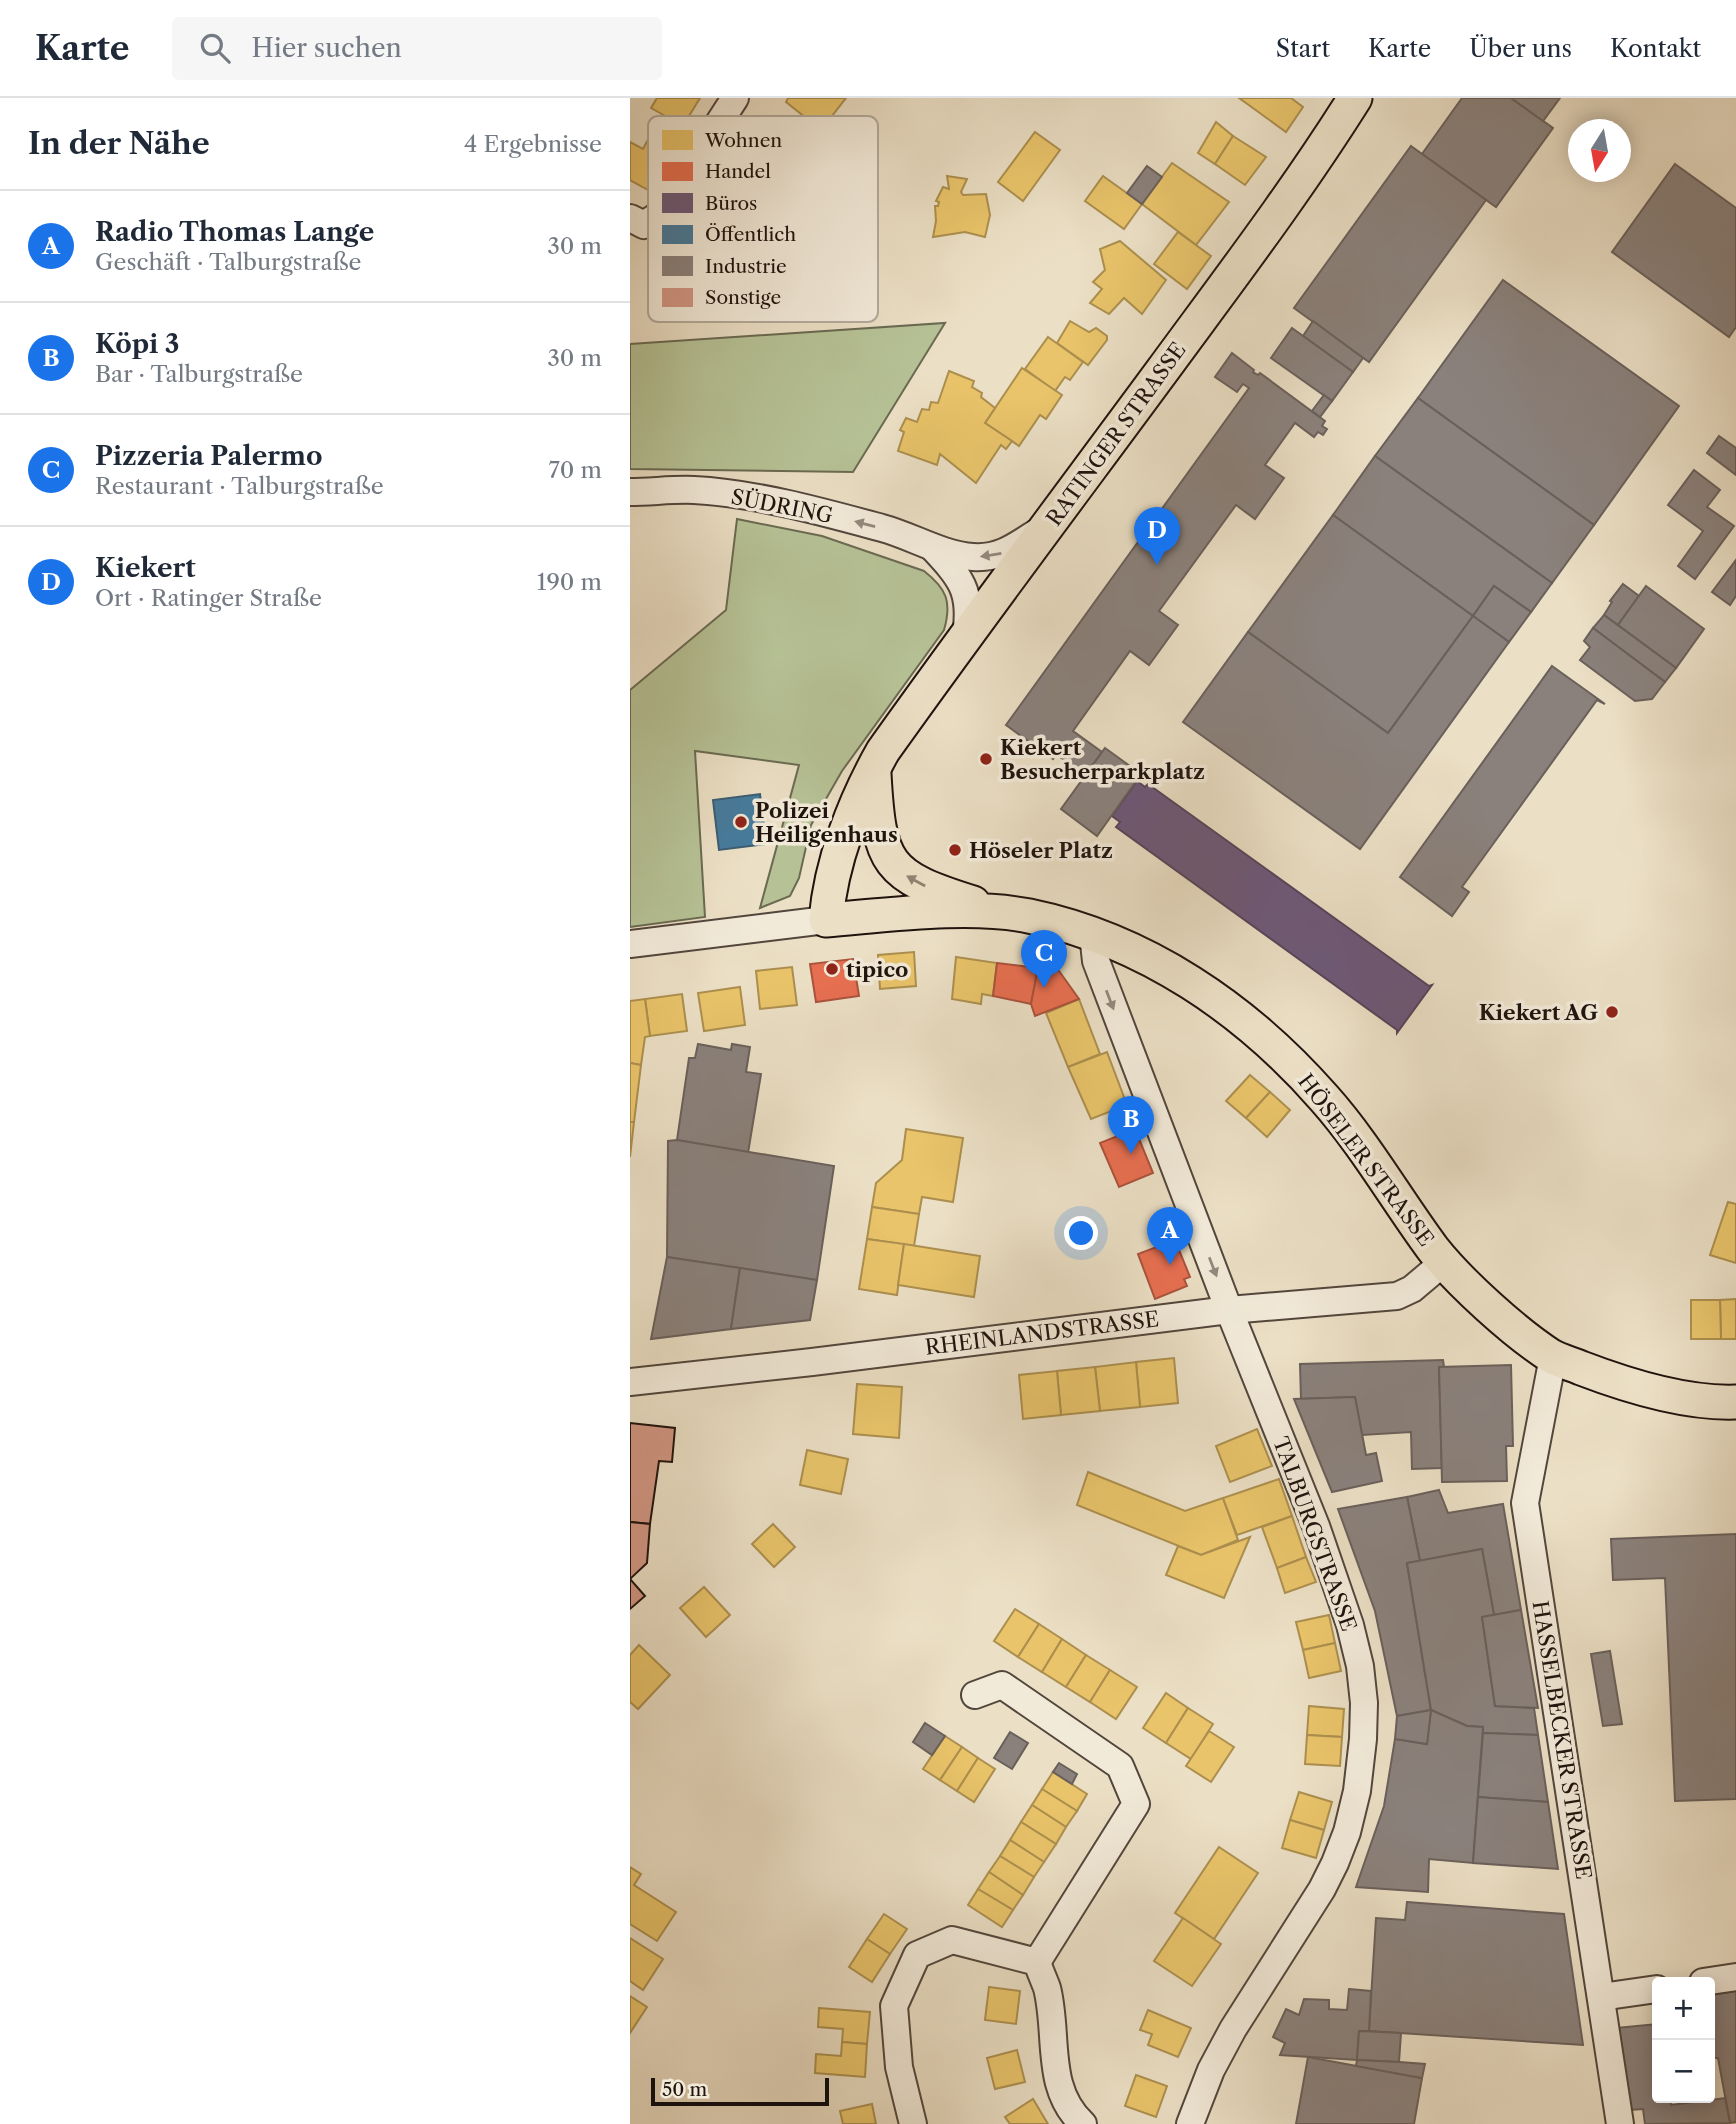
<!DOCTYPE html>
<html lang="de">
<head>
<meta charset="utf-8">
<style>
	body { margin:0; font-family:"Libre Caslon Text",serif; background:#f6f6f7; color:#1f2937 }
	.controls { position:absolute; right:21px; bottom:21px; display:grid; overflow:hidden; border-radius:7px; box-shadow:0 4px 18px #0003 }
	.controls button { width:63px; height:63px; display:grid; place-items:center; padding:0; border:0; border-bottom:2px solid #e0e1e3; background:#fff; color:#1f2937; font:35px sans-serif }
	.compass { position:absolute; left:938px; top:21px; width:63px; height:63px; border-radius:50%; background:#fff; box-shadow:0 4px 18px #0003; rotate:191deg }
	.scale { position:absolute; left:21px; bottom:18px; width:178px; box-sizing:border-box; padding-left:7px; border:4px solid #1f130e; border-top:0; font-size:19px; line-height:24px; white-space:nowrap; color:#1f130e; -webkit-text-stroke:5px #f2ead9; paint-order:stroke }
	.you { position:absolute; left:452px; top:1136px; width:24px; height:24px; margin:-18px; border:5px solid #fff; border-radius:50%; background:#1a73e8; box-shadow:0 0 0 10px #1a73e833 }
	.badge { display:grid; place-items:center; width:46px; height:46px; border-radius:50%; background:#1a73e8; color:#fff; font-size:23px; font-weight:700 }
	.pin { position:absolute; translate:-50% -58px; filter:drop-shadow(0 2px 4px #0008) }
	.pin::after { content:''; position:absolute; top:37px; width:24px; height:21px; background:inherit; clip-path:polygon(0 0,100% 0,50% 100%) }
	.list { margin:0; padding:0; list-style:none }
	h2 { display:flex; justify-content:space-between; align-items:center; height:91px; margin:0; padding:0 28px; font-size:30px }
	h2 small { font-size:23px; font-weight:400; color:#747a83 }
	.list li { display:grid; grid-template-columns:46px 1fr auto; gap:21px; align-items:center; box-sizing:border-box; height:112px; padding:0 28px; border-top:2px solid #e0e1e3 }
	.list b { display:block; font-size:26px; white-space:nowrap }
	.list p { margin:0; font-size:23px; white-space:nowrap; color:#747a83 }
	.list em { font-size:23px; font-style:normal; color:#747a83 }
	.icon { flex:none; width:38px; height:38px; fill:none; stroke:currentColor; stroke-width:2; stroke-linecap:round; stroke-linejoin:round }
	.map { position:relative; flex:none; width:1106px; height:2026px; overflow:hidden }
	header { display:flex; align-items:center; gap:42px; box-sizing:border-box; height:98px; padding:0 35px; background:#fff; border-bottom:2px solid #e0e1e3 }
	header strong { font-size:33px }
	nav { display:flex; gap:38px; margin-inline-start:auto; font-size:24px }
	.search { width:490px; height:63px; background:#f6f6f7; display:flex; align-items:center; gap:18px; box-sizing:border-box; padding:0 24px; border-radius:7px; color:#747a83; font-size:26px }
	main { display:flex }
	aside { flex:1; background:#fff }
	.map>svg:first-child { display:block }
	.green { fill:#b6c296; stroke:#6a6a52; stroke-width:2 }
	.homes { fill:#e9c46a; stroke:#ac8f4e; stroke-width:2 }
	.shops { fill:#e76f51; stroke:#ab533d; stroke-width:2 }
	.offices { fill:#6d597a; stroke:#56445a; stroke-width:2 }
	.public { fill:#457b9d; stroke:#3a5c72; stroke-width:2 }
	.industry { fill:#8a817c; stroke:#6a605b; stroke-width:2 }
	.building { fill:#d19683; stroke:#1f130e; stroke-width:2 }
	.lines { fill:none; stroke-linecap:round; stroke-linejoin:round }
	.minor-casing { stroke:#52463c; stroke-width:30 }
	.major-casing { stroke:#1f130e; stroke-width:37 }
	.minor { stroke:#f2ead9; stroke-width:26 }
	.major { stroke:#ebdfc5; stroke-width:33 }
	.oneway { fill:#93897e }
	.oneway2 { fill:#8f8373 }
	.poi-dot { fill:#8f2418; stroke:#f2ead9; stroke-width:2.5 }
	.labels { text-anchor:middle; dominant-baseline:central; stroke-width:7; stroke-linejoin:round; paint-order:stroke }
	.street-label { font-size:21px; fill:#1f130e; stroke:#f2ead9 }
	.poi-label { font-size:21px; font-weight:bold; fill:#1f130e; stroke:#f2ead9; text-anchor:start }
	.key { fill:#f2ead9; stroke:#b3aa9c; stroke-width:2 }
	.key-label { font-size:19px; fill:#1f130e }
</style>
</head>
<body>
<header>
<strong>Karte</strong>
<div class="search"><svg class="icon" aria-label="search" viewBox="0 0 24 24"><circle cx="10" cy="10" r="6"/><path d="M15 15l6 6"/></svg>Hier suchen</div>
<nav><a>Start</a><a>Karte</a><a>Über uns</a><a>Kontakt</a></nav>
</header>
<main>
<aside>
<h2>In der Nähe<small>4 Ergebnisse</small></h2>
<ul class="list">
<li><span class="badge">A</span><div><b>Radio Thomas Lange</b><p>Geschäft · Talburgstraße</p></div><em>30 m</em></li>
<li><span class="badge">B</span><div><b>Köpi 3</b><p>Bar · Talburgstraße</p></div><em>30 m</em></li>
<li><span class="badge">C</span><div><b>Pizzeria Palermo</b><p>Restaurant · Talburgstraße</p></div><em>70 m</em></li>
<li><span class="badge">D</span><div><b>Kiekert</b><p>Ort · Ratinger Straße</p></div><em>190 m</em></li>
</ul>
</aside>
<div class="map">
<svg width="1106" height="2026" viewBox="0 0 1106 2026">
	<rect width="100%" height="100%" fill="#ebdfc5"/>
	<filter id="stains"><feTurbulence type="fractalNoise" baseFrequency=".00286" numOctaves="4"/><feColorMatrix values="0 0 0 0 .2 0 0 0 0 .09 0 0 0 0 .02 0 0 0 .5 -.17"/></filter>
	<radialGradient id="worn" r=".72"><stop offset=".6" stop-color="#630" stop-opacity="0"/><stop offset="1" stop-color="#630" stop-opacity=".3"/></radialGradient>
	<g class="green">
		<polygon points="315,225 223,374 0,371 0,246"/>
		<path d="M107 421 192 438 294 473C317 491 322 504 314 532L212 673 181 727 169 780 160 798 130 810 169 667 65 653 75 819 0 829V592L96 512Z"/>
	</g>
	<g class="homes">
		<polygon points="27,0 70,0 53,28 21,10"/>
		<polygon points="158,0 216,0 191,32 156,4"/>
		<polygon points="609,0 661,0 673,9 656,34"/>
		<polygon points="586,24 603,38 585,66 568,55"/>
		<polygon points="23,32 44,44 18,92 0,82 0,44 13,51"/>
		<polygon points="405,34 430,52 393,103 368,84"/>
		<polygon points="603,38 636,59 615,87 585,66"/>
		<polygon points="542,65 599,104 566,147 512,106"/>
		<polygon points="317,78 337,81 331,94 333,97 356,96 360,117 355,139 335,134 303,139 306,123 305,108 308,108 309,104 306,103 313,89 319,91"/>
		<polygon points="473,78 512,106 494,131 455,103"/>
		<polygon points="548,134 581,158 557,191 524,166"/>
		<polygon points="490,143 536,182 512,216 494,200 479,216 460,205 472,191 463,184 475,172 470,151"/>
		<polygon points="440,223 459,234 466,230 477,238 477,242 458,267 427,245"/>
		<polygon points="418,239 453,264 440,282 435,279 425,293 395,271"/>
		<polygon points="392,270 432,297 416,321 410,317 389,348 355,325"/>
		<polygon points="319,273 344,283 342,289 352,295 351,299 365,310 355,325 382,343 376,351 371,347 346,385 310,356 307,367 268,353 274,334 270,332 276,320 287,324 292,311 299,312 301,304 308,305"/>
		<polygon points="284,854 286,888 250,891 248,857"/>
		<polygon points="326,859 367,865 363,898 352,896 351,906 322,901"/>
		<polygon points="162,869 167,907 130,911 126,873"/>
		<polygon points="110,889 115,927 74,933 68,895"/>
		<polygon points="52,896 57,933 20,938 15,901"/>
		<polygon points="15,901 20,938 15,939 11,967 0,965 0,903"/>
		<polygon points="449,901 470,956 438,969 416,915"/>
		<polygon points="477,954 497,1007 461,1021 438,969"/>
		<polygon points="0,965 11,967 4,1024 0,1024"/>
		<polygon points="620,977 640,994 616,1020 596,1003"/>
		<polygon points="640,994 660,1012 637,1039 616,1020"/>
		<polygon points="0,1024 4,1024 0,1059"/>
		<polygon points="276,1031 333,1040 323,1104 292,1099 289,1116 242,1109 246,1085 272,1062"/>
		<polygon points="1098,1104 1106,1106 1106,1165 1080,1157"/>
		<polygon points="242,1109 289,1116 284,1148 237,1141"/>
		<polygon points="237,1141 274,1146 267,1197 229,1191"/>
		<polygon points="274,1146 350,1158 344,1199 268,1187"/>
		<polygon points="1106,1201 1106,1241 1091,1241 1090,1202"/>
		<polygon points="1061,1202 1090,1202 1091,1241 1061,1241"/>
		<polygon points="544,1260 548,1305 510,1309 506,1264"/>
		<polygon points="506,1264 510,1309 470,1313 465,1269"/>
		<polygon points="465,1269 470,1313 431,1317 427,1273"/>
		<polygon points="427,1273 431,1317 393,1321 389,1277"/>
		<polygon points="227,1286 272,1289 269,1340 223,1336"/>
		<polygon points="627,1331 642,1368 600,1384 586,1348"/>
		<polygon points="177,1352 218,1361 211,1396 170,1387"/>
		<polygon points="458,1374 555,1413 593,1400 608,1442 571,1457 447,1407"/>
		<polygon points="649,1381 662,1418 607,1437 593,1400"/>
		<polygon points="662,1418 676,1459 647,1470 632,1429"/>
		<polygon points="143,1426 165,1449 144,1469 122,1446"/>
		<polygon points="620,1439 594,1500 536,1477 548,1448 571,1457"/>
		<polygon points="676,1459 686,1484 655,1495 647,1470"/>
		<polygon points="74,1489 100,1517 76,1539 50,1510"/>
		<polygon points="385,1511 409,1526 388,1559 364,1543"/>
		<polygon points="699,1517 705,1545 673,1552 666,1524"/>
		<polygon points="409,1526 432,1541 412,1574 388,1559"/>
		<polygon points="432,1541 456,1557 436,1589 412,1574"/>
		<polygon points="705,1545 711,1573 679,1580 673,1552"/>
		<polygon points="9,1547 40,1577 8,1611 0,1604 0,1557"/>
		<polygon points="456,1557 480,1572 460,1604 436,1589"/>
		<polygon points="480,1572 507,1589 486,1621 460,1604"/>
		<polygon points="536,1595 558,1610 536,1645 513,1630"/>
		<polygon points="679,1608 714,1611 712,1639 677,1637"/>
		<polygon points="558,1610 583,1626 561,1661 536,1645"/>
		<polygon points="579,1633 604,1649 581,1684 556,1668"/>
		<polygon points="677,1637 712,1639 710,1668 675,1666"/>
		<polygon points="315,1638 332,1649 310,1682 293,1671"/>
		<polygon points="332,1649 348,1660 327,1693 310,1682"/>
		<polygon points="348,1660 365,1671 344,1704 327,1693"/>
		<polygon points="423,1674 457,1696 447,1713 412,1691"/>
		<polygon points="412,1691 447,1713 436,1729 402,1707"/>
		<polygon points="669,1694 702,1704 694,1732 660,1722"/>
		<polygon points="402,1707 436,1729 426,1746 391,1724"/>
		<polygon points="660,1722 694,1732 686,1760 652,1750"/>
		<polygon points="391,1724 426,1746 414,1764 380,1742"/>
		<polygon points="380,1742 414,1764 404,1779 370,1758"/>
		<polygon points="589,1749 628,1775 584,1841 545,1815"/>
		<polygon points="370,1758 404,1779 393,1797 359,1774"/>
		<polygon points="0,1769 11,1776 4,1787 46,1814 27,1843 0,1826"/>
		<polygon points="359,1774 393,1797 383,1812 348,1791"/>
		<polygon points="348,1791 383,1812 372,1829 338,1807"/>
		<polygon points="254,1816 277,1831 260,1856 237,1841"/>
		<polygon points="553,1820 591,1846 562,1888 524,1863"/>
		<polygon points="0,1840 33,1861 13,1892 0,1883"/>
		<polygon points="237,1841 260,1856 242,1884 219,1869"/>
		<polygon points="359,1889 390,1893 386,1926 355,1922"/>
		<polygon points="0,1898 17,1909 0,1935"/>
		<polygon points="189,1910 240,1914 237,1946 212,1944 213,1931 188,1929"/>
		<polygon points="518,1912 561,1930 548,1959 518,1947 522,1936 510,1932"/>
		<polygon points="212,1944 237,1946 235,1979 185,1975 186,1956 211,1958"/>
		<polygon points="387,1952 395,1984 365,1991 357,1960"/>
		<polygon points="506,1977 537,1988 526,2019 495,2008"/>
		<polygon points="403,2001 418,2026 380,2026 375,2019"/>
		<polygon points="242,2006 246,2026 213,2026 210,2013"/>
	</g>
	<g class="shops">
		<polygon points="223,861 229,898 186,904 180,866"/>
		<polygon points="367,865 408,870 401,906 363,898"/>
		<polygon points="408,870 429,873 449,901 405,918 401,906"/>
		<polygon points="505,1031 523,1075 489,1089 470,1045"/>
		<polygon points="545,1142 560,1179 554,1181 557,1188 525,1201 508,1156"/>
	</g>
	<polygon class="offices" points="507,683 515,689 518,686 799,888 802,887 767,935 767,932 486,729 490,724 482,718"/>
	<polygon class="public" points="130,696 136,746 89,752 83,702"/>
	<g class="industry">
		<polygon points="832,0 881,0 923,30 866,109 792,56"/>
		<polygon points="881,0 930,0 913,23"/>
		<polygon points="781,48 856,102 739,264 664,210"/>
		<polygon points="1045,66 1106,110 1106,229 1099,239 982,154"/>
		<polygon points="517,68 532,79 512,106 497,95"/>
		<polygon points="873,182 1049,308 964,427 788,300"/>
		<polygon points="683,223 733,260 723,274 673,238"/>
		<polygon points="662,230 723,274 702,303 641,260"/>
		<polygon points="602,255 624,272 623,274 628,277 630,275 695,323 692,328 697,331 693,337 688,334 684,339 665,325 635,367 654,380 625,421 606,407 529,513 548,527 519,567 500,553 443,633 472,654 455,677 426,656 423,661 376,627 619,290 613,286 607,294 585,279"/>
		<polygon points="694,297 702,303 690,319 682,313"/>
		<polygon points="788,300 964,427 922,485 745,358"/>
		<polygon points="1089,338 1106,350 1106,377 1077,355"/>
		<polygon points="745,358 922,485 901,514 864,488 843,518 703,417"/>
		<polygon points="1064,372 1090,392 1077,409 1104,428 1065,481 1048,468 1073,433 1038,407"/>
		<polygon points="703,417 843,518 758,635 618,534"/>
		<polygon points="1106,462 1106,498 1100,507 1082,494"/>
		<polygon points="993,486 1009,498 988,527 974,517 982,504 980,503"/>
		<polygon points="864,488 901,514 879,544 843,518"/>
		<polygon points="1016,488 1074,531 1046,570 988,527"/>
		<polygon points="974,517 1046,570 1035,584 963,530"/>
		<polygon points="843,518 879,544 730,751 553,624 618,534 758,635"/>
		<polygon points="963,530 1035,584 1022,601 1005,603 950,562 960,549 954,543"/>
		<polygon points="922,568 975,606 967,602 832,789 839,794 822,818 770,779"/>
		<polygon points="475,650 511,676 467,738 431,711"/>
		<polygon points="68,946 101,952 102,946 120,949 116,974 131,976 118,1055 47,1042 59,960 65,960"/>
		<polygon points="47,1042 204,1068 187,1182 37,1159 38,1043"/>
		<polygon points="37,1159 110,1170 101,1231 21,1241"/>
		<polygon points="110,1170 187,1182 180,1222 101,1231"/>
		<polygon points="813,1262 814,1269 809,1269 812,1370 782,1371 781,1334 732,1337 725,1299 671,1301 670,1266"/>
		<polygon points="881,1267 883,1348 876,1348 877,1383 812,1384 809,1269"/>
		<polygon points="725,1299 736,1357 746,1355 752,1383 702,1394 664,1301"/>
		<polygon points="809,1392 818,1415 873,1406 891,1512 864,1517 852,1451 790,1463 777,1399"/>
		<polygon points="777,1399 790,1463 777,1465 801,1612 767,1618 745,1513 708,1411"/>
		<polygon points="1106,1436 1106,1701 1045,1703 1035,1480 983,1482 981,1441"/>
		<polygon points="852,1451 864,1517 852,1519 865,1608 904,1610 908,1637 853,1635 853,1629 837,1628 801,1612 777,1465"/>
		<polygon points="891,1512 908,1610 865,1608 852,1519"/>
		<polygon points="980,1553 992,1626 973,1628 961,1556"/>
		<polygon points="801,1612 837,1628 853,1629 843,1765 799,1761 798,1794 726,1789 754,1708 765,1641 797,1646"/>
		<polygon points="801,1612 797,1646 765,1641 767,1618"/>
		<polygon points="295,1625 315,1638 302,1657 283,1644"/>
		<polygon points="380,1634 398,1645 382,1671 364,1660"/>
		<polygon points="853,1635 908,1637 918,1704 848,1699"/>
		<polygon points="429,1665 447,1676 442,1686 423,1674"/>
		<polygon points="848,1699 918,1704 928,1771 843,1765"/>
		<polygon points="777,1804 934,1816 953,1947 739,1933 746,1820 775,1822"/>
		<polygon points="719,1891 741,1893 739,1933 729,1933 727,1962 650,1957 655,1945 643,1939 656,1911 669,1917 674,1901 699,1902 699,1911 717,1912"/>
		<polygon points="1106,1893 1106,2024 1100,2025 1088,1960 1080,1960 1080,1897"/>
		<polygon points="1027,1926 1027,2000 1040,2000 1041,2007 1095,2000 1100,2025 1015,2026 1013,2011 1000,2012 987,1930"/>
		<polygon points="729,1933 771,1935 769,1964 727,1962"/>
		<polygon points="678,1959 792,1980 784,2026 666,2026"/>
		<polygon points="727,1962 769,1964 795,1966 792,1980 726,1968"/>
	</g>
	<g class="building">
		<polygon points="0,1325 45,1330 42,1364 29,1363 20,1426 0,1424"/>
		<polygon points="0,1424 20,1426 17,1465 0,1481"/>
		<polygon points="0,1481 15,1498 0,1511"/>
	</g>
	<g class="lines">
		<defs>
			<g id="minor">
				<polyline points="0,120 14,127 30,116 105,0"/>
				<path d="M0 394C21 394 43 391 64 392 125 395 193 414 252 430 282 438 312 457 343 459 369 461 386 448 406 435"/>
				<path d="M302 449C330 479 343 493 336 536"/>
				<polyline points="463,836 466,863 599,1212 686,1428 720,1527 730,1568 734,1605 733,1641 727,1693 717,1734 705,1765 692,1791 603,1931 581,1972 560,2026"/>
				<polyline points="0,846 196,822"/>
				<polyline points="923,1259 895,1405 990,2026"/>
				<polyline points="0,1284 182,1264 599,1212 767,1198 782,1191 814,1164"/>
				<polyline points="345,1597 372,1587 490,1668 506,1706 407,1864"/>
				<polyline points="1073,1884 1106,1879"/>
				<polyline points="971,1899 1027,1891"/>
				<path d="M283 2026 269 1969 264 1908 287 1857 322 1842 407 1864C410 1873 414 1882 417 1890 429 1937 414 1990 453 2026"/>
			</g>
			<g id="major">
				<path d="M725 0C666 94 598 183 532 273 439 399 344 525 253 653 224 704 201 764 196 822 258 817 339 806 399 818 515 842 616 911 694 1000 735 1046 766 1101 803 1151 830 1185 884 1234 921 1258 930 1263 942 1266 951 1270 998 1288 1055 1306 1106 1304"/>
				<path d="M244 676C249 766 256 778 343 805"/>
			</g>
		</defs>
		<use href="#minor" class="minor-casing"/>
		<use href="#major" class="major-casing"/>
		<use href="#minor" class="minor"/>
		<use href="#major" class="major"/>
	</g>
	<defs><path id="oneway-solid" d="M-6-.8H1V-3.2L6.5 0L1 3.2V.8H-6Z" transform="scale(1.75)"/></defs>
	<g class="oneway">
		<use href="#oneway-solid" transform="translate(235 426) rotate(-165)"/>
		<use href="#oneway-solid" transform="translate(361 457) rotate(171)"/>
		<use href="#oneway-solid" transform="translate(480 902) rotate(69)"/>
		<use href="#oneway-solid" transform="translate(583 1169) rotate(69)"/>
	</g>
	<use class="oneway2" href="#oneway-solid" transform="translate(286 783) rotate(-151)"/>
	<g class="poi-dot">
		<circle cx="356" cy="661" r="7"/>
		<circle cx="111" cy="724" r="7"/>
		<circle cx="325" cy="752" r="7"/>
		<circle cx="202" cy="871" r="7"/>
		<circle cx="982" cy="914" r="7"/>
	</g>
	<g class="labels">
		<g class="street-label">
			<text transform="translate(486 336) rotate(-54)">RATINGER STRASSE</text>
			<text transform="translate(152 408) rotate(11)">SÜDRING</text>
			<text transform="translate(736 1062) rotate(53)">HÖSELER STRASSE</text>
			<text transform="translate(412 1235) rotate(-7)">RHEINLANDSTRASSE</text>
			<text transform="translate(685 1436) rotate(70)">TALBURGSTRASSE</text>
			<text transform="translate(932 1642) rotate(81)">HASSELBECKER STRASSE</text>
		</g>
		<g class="poi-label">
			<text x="370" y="649">Kiekert<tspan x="370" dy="24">Besucherparkplatz</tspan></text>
			<text x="125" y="712">Polizei<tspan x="125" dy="24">Heiligenhaus</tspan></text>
			<text x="339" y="752">Höseler Platz</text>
			<text x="216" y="871">tipico</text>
			<text x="968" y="914" text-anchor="end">Kiekert AG</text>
		</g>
	</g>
	<rect x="18" y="18" width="230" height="206" rx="10" class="key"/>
	<rect x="32" y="32" width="31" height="20" fill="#e9c46a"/>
	<rect x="32" y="64" width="31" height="19" fill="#e76f51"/>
	<rect x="32" y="95" width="31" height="20" fill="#6d597a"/>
	<rect x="32" y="127" width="31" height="19" fill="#457b9d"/>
	<rect x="32" y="158" width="31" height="20" fill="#8a817c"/>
	<rect x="32" y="190" width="31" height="19" fill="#d19683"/>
	<g class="key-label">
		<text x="75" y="49">Wohnen</text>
		<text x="75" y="80">Handel</text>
		<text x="75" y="112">Büros</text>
		<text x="75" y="143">Öffentlich</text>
		<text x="75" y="175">Industrie</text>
		<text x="75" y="206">Sonstige</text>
	</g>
	<rect width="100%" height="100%" filter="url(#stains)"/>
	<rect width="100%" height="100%" fill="url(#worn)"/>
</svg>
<div class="controls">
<button>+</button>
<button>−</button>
</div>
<svg class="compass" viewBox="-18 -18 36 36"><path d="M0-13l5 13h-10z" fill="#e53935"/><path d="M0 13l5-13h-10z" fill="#747a83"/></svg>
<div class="scale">50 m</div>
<div class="you"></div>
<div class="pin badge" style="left:540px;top:1167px">A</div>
<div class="pin badge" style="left:501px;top:1056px">B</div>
<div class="pin badge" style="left:414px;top:890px">C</div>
<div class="pin badge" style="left:527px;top:467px">D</div>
</div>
</main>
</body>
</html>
